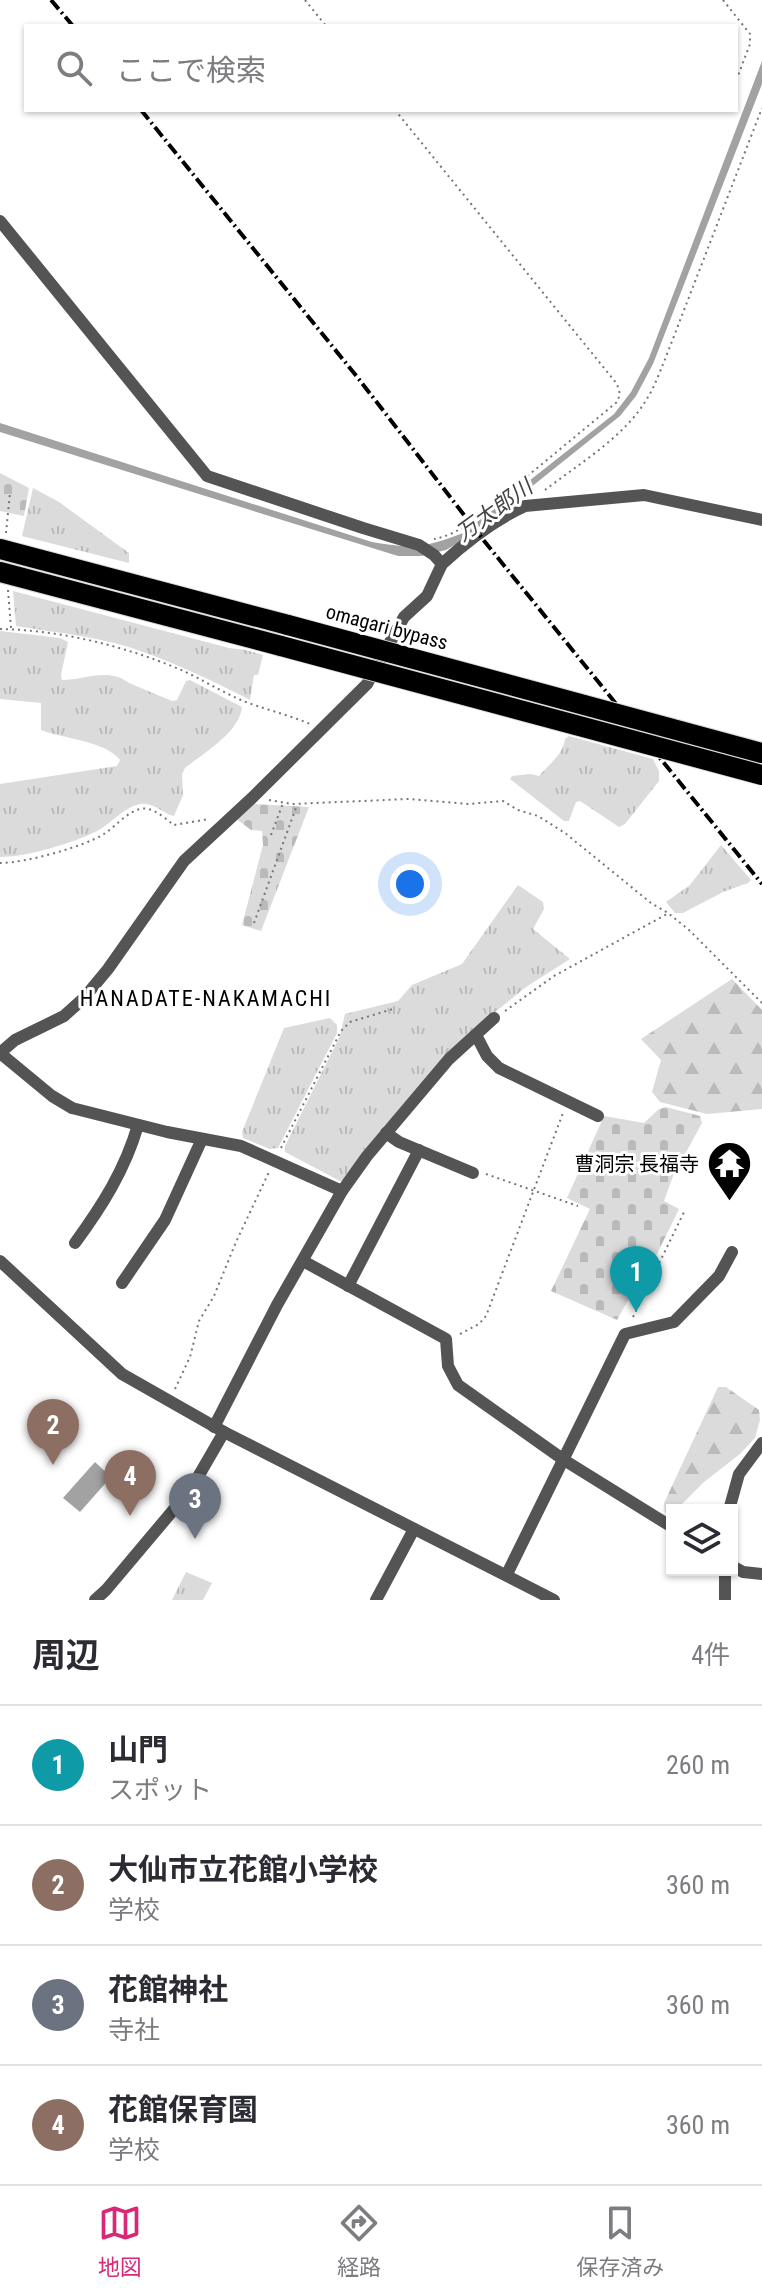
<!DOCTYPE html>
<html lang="ja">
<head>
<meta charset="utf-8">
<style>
	body { margin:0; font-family:"Roboto Condensed","Noto Sans JP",sans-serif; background:#f7f7f7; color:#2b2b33 }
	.controls { position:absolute; right:24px; bottom:24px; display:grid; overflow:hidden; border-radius:0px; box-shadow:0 2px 6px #0004 }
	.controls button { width:72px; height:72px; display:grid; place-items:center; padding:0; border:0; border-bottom:2px solid #e1e1e2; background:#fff; color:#2b2b33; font:40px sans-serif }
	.you { position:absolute; left:410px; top:884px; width:28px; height:28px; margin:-20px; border:6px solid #fff; border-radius:50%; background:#1a73e8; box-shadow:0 0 0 12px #1a73e833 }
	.badge { display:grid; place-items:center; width:52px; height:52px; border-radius:50%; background:#db2777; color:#fff; font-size:26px; font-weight:700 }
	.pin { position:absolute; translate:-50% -66px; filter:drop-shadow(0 2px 4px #0008) }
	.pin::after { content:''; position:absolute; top:42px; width:28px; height:24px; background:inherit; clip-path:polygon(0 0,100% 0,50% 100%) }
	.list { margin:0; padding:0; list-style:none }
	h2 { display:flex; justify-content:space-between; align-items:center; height:104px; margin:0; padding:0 32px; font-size:34px }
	h2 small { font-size:26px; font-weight:400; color:#7c7c81 }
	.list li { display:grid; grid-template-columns:52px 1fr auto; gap:24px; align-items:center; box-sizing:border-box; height:120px; padding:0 32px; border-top:2px solid #e1e1e2 }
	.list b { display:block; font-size:30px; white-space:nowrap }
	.list p { margin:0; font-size:26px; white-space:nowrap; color:#7c7c81 }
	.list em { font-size:26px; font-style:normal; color:#7c7c81 }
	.icon { flex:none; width:44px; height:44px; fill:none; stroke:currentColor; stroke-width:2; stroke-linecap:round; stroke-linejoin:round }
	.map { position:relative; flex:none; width:762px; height:1600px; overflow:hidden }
	.search { position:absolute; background:#fff; box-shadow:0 2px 6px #0004; left:24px; right:24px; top:24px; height:88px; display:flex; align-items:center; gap:20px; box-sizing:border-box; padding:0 28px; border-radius:0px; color:#7c7c81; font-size:30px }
	.sheet { height:584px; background:#fff }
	nav { display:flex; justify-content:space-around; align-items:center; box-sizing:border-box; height:112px; border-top:2px solid #e1e1e2; background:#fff; font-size:22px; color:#7c7c81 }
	nav a { display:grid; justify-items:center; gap:4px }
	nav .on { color:#db2777 }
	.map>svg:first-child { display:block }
	.grass { fill:url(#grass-tufts) }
	.forest { fill:url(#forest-firs) }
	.cemetery { fill:url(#cemetery-stones) }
	.water { fill:#a2a2a2 }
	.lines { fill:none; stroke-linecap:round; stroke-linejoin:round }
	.trunk-casing { stroke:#dbdbdb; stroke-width:22 }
	.path { stroke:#767676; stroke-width:2; stroke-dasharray:2 4; stroke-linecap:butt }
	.minor { stroke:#545454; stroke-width:12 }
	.trunk { stroke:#000; stroke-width:20 }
	.rail { stroke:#000; stroke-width:4; stroke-dasharray:12 4 2 4; stroke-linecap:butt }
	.trunk-bridge-casing { stroke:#dbdbdb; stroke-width:22; stroke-linecap:butt }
	.trunk-bridge { stroke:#000; stroke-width:20 }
	.labels { text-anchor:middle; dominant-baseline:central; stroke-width:6; stroke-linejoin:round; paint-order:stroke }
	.street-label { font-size:20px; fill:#000; stroke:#fff }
	.poi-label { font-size:20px; fill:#000; stroke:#fff; text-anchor:end }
	.water-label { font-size:22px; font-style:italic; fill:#434343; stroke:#fff }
	.neighbourhood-label { font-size:22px; letter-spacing:2px; fill:#000; stroke:#fff }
</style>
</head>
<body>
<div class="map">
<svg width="762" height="1600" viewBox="0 0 762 1600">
	<defs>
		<pattern id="grass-tufts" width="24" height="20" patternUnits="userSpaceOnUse" patternTransform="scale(2)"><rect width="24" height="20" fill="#dbdbdb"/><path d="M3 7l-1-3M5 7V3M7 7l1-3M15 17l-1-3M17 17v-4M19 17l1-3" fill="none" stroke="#bababa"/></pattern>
		<pattern id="forest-firs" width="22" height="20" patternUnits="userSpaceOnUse" patternTransform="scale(2)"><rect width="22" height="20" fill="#dbdbdb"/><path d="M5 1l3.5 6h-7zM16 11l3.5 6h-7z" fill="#bababa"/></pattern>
		<pattern id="cemetery-stones" width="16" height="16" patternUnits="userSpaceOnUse" patternTransform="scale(2)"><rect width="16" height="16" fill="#dbdbdb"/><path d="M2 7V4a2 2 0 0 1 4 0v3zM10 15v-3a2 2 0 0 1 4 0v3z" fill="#bababa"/></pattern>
	</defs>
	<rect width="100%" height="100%" fill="#fff"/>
	<g class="grass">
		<polygon points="33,488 59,502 129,553 129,563 22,536"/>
		<path d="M13 591 229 648 246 650 263 655 258 675H254L250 700C215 682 180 665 143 652 103 637 58 633 16 626Z"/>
		<path d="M0 631 60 638 68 642 61 675 62 680C84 680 109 667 129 683L172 701 177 700 186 681 190 680 242 707C239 733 205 752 185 768L182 774 183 795 174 816C164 814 157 805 146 804 128 802 112 824 97 831 74 843 26 857 0 857V784L117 766 120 760C106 741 63 739 41 730V703L0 699Z"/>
		<path d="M569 736 653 759 659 771V781L625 824 619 827 580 801 576 802 569 821H564L510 779 512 776 530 774 539 776C549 764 563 755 565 739Z"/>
		<polygon points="721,845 751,880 748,883 723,892 683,913 675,913 666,902 690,885"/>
		<polygon points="518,885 543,902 544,909 533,929 570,959 526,987 494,1013 344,1180 340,1181 285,1152 285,1146 340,1036 345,1014 398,1001 412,985 462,964"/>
		<polygon points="330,1018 337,1025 337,1033 278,1148 270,1149 243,1138 242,1132 284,1028"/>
		<polygon points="186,1572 212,1583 203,1600 172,1600"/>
	</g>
	<g class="forest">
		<polygon points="732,979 762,1010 762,1109 707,1114 660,1102 652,1092 661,1060 641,1039"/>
		<polygon points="718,1387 726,1387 759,1410 760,1420 755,1438 740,1454 704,1482 676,1510 672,1510 670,1516 665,1512 664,1503"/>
	</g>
	<g class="cemetery">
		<polygon points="0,473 29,488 24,516 0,511"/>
		<polygon points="254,804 309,807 261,931 242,925 263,845 262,831 251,830 235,818"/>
		<polygon points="666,1107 700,1116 702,1123 673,1176 664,1201 679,1209 636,1297 631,1295 617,1320 551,1291 590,1209 567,1198 604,1116 644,1123 659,1109"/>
	</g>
	<g class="water">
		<path d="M762 61V84L653 364 636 396 620 416 470 536 446 550 421 556H398L0 432V423L372 542C413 549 424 548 463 533L614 414 631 392 649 358Z"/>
		<polygon points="95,1462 111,1477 80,1512 63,1498"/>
	</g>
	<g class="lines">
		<defs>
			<g id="trunk">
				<polyline points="0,549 288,625"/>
				<polyline points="0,572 281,646"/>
			</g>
		</defs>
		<use href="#trunk" class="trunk-casing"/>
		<g class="path">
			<polyline points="305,0 326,26"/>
			<polyline points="723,0 750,34 750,44 736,81"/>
			<path d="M395 110 617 384 620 394 617 402 484 512C468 524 453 536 434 539"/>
			<path d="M545 490C580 463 626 436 648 397 655 386 659 373 664 362L762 108"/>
			<polyline points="6,533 10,493"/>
			<polyline points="8,590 11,628"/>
			<path d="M0 629C60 630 124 646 179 669 202 679 223 693 246 702 267 710 289 715 310 724"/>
			<polyline points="269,800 292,804 409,799 468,804 503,801 518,810 538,816 565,833 651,903 668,913 689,930 762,1003"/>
			<polyline points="271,835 283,803"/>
			<path d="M0 863C25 863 83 847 104 834 115 827 127 812 140 809 153 806 164 818 174 825L209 819"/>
			<polyline points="254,923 297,805"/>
			<polyline points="505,1011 554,976 667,914"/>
			<polyline points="281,1148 341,1031 350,1022 393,1009"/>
			<polyline points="486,1174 578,1206"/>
			<polyline points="633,1317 685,1210"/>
			<polyline points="460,1334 479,1324 486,1316 563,1113"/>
			<polyline points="175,1389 190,1357 199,1321 214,1296 236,1242 269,1172"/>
		</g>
		<g class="minor">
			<polyline points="0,221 207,476 363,528 419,545 434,555 442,564 427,596 404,617 367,684 252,798 184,861 108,969 84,998 64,1016 15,1040 0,1053"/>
			<path d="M442 564C467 541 494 520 525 506L644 495 762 520"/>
			<polyline points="476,1035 487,1056 499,1068 598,1116"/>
			<polyline points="0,1053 52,1096 72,1108 167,1132 241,1146 342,1191"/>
			<polyline points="386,1133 399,1142 473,1173"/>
			<path d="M75 1243C102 1206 125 1170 138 1125"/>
			<polyline points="0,1261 122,1374 224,1432 554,1600"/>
			<polyline points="303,1261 446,1339 448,1366 458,1385 564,1460 672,1527"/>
			<polyline points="122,1283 165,1220 202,1139"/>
			<polyline points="348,1286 419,1150"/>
			<polyline points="214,1427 277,1305 342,1191 367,1156 449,1059 494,1018"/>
			<polyline points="729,1510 739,1474 762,1443"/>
			<polyline points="732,1566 743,1572 762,1574"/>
			<polyline points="507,1574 625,1334 674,1322 719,1276 732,1252"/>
			<polyline points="95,1600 106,1590 191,1489 224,1432"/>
			<polyline points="376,1600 414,1529"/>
			<polyline points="725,1600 725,1570"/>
		</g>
		<use href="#trunk" class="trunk"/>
		<g class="rail">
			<polyline points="51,0 73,26"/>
			<polyline points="141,110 358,378 485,542 762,884"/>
		</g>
		<defs>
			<g id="trunk-bridge">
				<polyline points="288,625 762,753"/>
				<polyline points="281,646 762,775"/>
			</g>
		</defs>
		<use href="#trunk-bridge" class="trunk-bridge-casing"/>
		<use href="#trunk-bridge" class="trunk-bridge"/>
	</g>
	<defs>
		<symbol id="temple-pin" viewBox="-11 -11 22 30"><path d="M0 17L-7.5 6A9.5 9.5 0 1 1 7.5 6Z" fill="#000" stroke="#fff"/><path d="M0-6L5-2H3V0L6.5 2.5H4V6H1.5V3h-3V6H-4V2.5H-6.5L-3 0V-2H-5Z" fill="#fff"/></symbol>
	</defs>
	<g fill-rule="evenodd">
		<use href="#temple-pin" x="704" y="1138" width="51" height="69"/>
	</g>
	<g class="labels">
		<g class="street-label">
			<text transform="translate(387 627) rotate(15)">omagari bypass</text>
		</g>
		<g class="poi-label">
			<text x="699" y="1164">曹洞宗 長福寺</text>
		</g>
		<g class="water-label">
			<text transform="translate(494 510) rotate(-36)">万太郎川</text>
		</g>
		<g class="neighbourhood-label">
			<text x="206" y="998">HANADATE-NAKAMACHI</text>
		</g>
	</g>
</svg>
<div class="controls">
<button><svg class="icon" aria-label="layers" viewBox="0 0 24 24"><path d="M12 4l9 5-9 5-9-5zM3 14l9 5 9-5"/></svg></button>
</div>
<div class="you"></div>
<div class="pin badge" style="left:636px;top:1312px;background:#0f9aa8">1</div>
<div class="pin badge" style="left:53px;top:1465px;background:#8d6e63">2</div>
<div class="pin badge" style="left:195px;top:1539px;background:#6b7280">3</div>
<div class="pin badge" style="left:130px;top:1516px;background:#8d6e63">4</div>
<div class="search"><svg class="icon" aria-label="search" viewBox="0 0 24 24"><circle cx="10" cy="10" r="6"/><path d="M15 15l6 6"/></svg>ここで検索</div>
</div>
<section class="sheet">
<h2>周辺<small>4件</small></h2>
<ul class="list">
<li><span class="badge" style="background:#0f9aa8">1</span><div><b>山門</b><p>スポット</p></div><em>260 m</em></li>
<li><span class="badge" style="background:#8d6e63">2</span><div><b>大仙市立花館小学校</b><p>学校</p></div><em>360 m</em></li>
<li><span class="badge" style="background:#6b7280">3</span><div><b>花館神社</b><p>寺社</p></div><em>360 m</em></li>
<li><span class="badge" style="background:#8d6e63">4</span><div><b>花館保育園</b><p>学校</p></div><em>360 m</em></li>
</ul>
</section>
<nav>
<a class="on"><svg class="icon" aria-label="map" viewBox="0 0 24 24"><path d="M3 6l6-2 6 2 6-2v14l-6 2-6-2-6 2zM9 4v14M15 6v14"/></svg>地図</a>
<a><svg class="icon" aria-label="directions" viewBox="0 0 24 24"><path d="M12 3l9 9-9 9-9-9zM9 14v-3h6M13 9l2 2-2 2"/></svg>経路</a>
<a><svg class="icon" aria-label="saved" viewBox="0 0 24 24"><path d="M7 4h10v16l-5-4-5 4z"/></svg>保存済み</a>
</nav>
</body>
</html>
